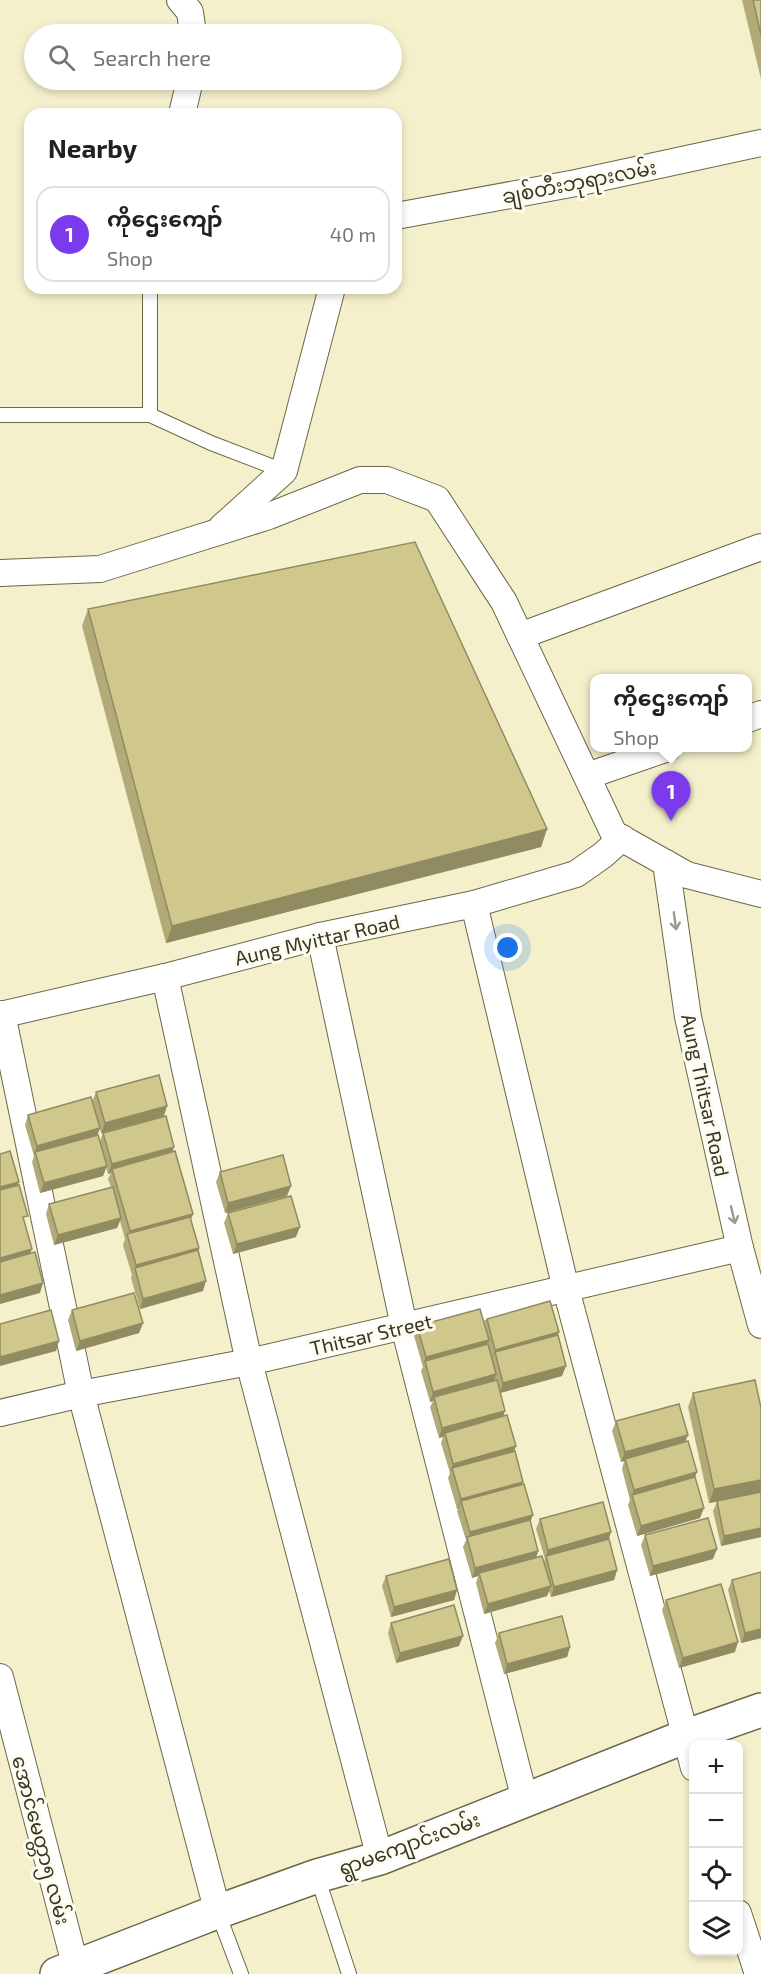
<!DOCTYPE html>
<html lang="en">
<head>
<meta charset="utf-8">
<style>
	body { margin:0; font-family:"Exo 2","Noto Sans Myanmar",sans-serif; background:#f2f2f2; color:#202124 }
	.controls { position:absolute; right:18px; bottom:18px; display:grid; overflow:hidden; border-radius:12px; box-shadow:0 3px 9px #0003 }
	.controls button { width:54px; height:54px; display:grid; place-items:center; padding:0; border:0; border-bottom:2px solid #e0e0e0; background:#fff; color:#202124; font:30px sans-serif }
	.you { position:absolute; left:508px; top:948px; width:21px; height:21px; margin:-15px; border:4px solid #fff; border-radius:50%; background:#1a73e8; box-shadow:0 0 0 9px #1a73e833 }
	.badge { display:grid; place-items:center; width:39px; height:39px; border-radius:50%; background:#7c3aed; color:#fff; font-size:20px; font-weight:700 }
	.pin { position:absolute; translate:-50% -50px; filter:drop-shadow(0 2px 3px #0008) }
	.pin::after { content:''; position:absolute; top:32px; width:21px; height:18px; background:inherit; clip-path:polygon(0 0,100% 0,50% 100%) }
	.popup { position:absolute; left:590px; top:674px; width:162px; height:78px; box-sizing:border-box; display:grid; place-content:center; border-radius:12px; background:#fff; filter:drop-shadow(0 2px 4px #0005); font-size:20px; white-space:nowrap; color:#757577 }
	.popup b { font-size:22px; color:#202124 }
	.popup::after { content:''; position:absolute; left:50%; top:100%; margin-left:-12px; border:12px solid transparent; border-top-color:#fff }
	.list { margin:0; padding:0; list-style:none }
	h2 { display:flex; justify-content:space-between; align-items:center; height:78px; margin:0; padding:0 24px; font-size:26px }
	h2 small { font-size:20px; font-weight:400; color:#757577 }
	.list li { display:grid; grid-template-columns:39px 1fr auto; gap:18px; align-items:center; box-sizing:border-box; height:96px; margin:0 12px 12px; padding:0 12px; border:2px solid #e0e0e0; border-radius:18px }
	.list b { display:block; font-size:22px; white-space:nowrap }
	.list p { margin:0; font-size:20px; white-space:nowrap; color:#757577 }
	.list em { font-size:20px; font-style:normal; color:#757577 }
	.icon { flex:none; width:33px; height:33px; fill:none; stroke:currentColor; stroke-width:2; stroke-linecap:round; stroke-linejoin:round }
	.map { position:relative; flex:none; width:761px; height:1974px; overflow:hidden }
	.search { position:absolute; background:#fff; box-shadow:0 3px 9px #0003; left:24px; top:24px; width:378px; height:66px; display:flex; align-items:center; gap:15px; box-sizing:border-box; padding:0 21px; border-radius:33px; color:#757577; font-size:22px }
	.panel { position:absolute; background:#fff; box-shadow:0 3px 9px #0003; left:24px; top:108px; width:378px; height:186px; border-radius:18px }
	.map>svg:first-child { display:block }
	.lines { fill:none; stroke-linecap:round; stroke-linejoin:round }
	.lane-casing { stroke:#6c6747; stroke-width:16 }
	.street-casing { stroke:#6c6747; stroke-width:28 }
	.secondary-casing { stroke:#6c6747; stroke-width:36 }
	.lane { stroke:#fff; stroke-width:14 }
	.street { stroke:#fff; stroke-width:26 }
	.secondary { stroke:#fff; stroke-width:33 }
	.wall { fill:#b2ab78 }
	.shaded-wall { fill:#918b62 }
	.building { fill:#cfc78c; stroke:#918b62; stroke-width:1.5 }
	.oneway { stroke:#9a9a93 }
	.labels { text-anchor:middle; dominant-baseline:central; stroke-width:6; stroke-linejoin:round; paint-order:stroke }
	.street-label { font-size:20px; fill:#363527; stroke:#fefcee }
</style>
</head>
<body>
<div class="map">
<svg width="761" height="1974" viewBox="0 0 761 1974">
	<rect width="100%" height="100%" fill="#f5f0cc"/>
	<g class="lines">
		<defs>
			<g id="lane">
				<polyline points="150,294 150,415"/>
				<polyline points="0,415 150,415 211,443 284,471"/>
				<polyline points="317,1876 349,1974"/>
				<polyline points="218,1913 241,1974"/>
			</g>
			<g id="street">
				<polyline points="180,0 190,12 193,34"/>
				<polyline points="182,114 190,80"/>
				<polyline points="396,216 576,183 761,143"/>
				<polyline points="222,527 284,471 332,288"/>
				<polyline points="0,573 100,569 269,516 360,480 387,480 437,499 504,602 614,834 687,875 761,894"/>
				<polyline points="520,636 761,547"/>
				<polyline points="748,719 761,714"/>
				<polyline points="587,776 668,748"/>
				<polyline points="666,863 688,1017 740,1248 761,1325"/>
				<polyline points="474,904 566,1289 694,1768"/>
				<polyline points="320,936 404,1326 525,1800"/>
				<polyline points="165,977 249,1362 380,1858"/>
				<polyline points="2,1014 81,1394 218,1913"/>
				<polyline points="0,1015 165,977 320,936 474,904 576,874 603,855 622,838"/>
				<polyline points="0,1413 81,1394 249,1362 740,1248"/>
				<polyline points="0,1677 76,1968"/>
				<polyline points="738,1913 758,1974"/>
			</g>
			<polyline id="secondary" points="57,1974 206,1916 317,1876 380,1858 684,1737 761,1710"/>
		</defs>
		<use href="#lane" class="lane-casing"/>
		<use href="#street" class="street-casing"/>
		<use href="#secondary" class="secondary-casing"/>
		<use href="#lane" class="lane"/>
		<use href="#street" class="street"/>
		<use href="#secondary" class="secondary"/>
	</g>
	<g class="wall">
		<polygon points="742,0 761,0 761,79"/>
		<polygon points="88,609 547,829 541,847 166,943 82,626"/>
		<polygon points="96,1092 164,1116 101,1133 100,1128 97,1135 100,1141 103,1133 172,1152 199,1248 198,1250 203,1291 140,1309 131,1278 132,1275 123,1245 125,1239 120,1221 117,1228 54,1245 46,1214 49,1204 111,1187 108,1179 111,1173 108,1174 106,1167 103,1176 40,1193 32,1162 34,1156 25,1125 28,1115 92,1102"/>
		<polygon points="220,1172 287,1196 225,1213 216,1182"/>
		<polygon points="228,1213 296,1237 233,1254 224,1223"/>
		<polygon points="72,1310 143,1323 139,1333 76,1351 68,1320"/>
		<polygon points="487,1319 557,1335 562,1376 500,1393 503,1417 516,1446 514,1451 530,1522 538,1551 536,1558 544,1562 545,1559 536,1529 540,1519 609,1539 617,1570 614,1580 551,1597 549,1591 547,1596 484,1614 476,1583 478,1576 472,1578 463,1547 466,1540 457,1511 458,1509 457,1509 448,1478 450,1473 441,1443 443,1437 439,1438 430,1407 433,1401 430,1402 421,1371 423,1367 414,1336 417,1326 484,1325"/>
		<polygon points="693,1393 761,1537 721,1546 713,1511 717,1502 709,1503 688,1407"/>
		<polygon points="616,1421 685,1442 695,1477 700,1518 637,1536 628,1505 630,1500 622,1469 624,1461 621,1462 612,1431"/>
		<polygon points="645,1535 713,1559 650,1576 641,1545"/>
		<polygon points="386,1576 457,1590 454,1600 391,1617 382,1586"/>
		<polygon points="732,1580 761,1638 741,1643 728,1590"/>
		<polygon points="666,1600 735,1652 679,1668 662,1610"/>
		<polygon points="391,1623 459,1646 396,1663 388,1633"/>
		<polygon points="499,1633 570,1647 567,1657 504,1674 495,1643"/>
	</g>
	<g class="shaded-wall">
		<polygon points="547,829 541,847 166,943 172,926"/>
		<polygon points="167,1106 164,1116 101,1133 105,1123"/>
		<polygon points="100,1128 96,1138 35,1152 33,1156 37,1146"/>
		<polygon points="174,1147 171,1157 112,1169 111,1173 108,1174 112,1164"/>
		<polygon points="107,1166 103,1176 40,1193 44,1183"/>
		<polygon points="19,1182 15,1192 0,1196 0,1187"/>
		<polygon points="291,1186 287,1196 225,1213 228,1203"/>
		<polygon points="193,1214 189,1224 128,1237 130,1231"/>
		<polygon points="121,1218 117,1228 54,1245 58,1235"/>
		<polygon points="300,1227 296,1237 233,1254 237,1244"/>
		<polygon points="199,1248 195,1258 135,1268 136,1265"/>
		<polygon points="32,1249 28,1259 0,1267 0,1258"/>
		<polygon points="206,1281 203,1291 140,1309 143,1299"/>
		<polygon points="43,1283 40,1293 0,1304 0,1295"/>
		<polygon points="143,1323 139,1333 76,1351 80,1341"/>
		<polygon points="559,1332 555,1342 495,1352 492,1360 495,1350"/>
		<polygon points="489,1340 485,1350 425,1361 422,1367 426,1357"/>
		<polygon points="59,1341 56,1351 0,1366 0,1357"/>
		<polygon points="566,1366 562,1376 500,1393 503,1383"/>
		<polygon points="496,1374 493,1384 434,1397 433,1401 430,1402 433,1392"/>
		<polygon points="505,1411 502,1421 445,1433 443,1437 439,1438 442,1428"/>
		<polygon points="688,1435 684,1445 625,1459 624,1461 621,1462 625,1452"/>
		<polygon points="516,1446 512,1456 452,1468 449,1474 453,1464"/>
		<polygon points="697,1472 693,1482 632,1495 630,1500 634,1490"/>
		<polygon points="761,1480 761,1493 709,1503 714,1489"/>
		<polygon points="523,1482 520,1492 461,1501 458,1509 457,1509 461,1499"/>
		<polygon points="704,1508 700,1518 637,1536 641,1526"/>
		<polygon points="533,1515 529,1525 468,1539 470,1532"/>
		<polygon points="761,1528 761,1537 721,1546 724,1536"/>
		<polygon points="611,1532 608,1542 546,1557 548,1550"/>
		<polygon points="717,1549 713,1559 650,1576 653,1566"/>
		<polygon points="538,1551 535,1561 479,1573 478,1576 472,1578 475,1568"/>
		<polygon points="617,1570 614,1580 551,1597 554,1587"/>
		<polygon points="551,1586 547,1596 484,1614 488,1604"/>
		<polygon points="457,1590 454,1600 391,1617 394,1607"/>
		<polygon points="761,1629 761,1638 741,1643 745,1633"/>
		<polygon points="463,1636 459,1646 396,1663 400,1653"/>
		<polygon points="738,1642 735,1652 679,1668 683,1658"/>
		<polygon points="570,1647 567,1657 504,1674 507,1664"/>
	</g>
	<g class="building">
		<polygon points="753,0 761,0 761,35"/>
		<polygon points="415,542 547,829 172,926 88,609"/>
		<polygon points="159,1075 167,1106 105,1123 96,1092"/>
		<polygon points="91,1097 100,1128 37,1146 28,1115"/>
		<polygon points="166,1116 174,1147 112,1164 103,1133"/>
		<polygon points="98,1135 107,1166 44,1183 35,1152"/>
		<polygon points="10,1151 19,1182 0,1187 0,1154"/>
		<polygon points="175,1151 193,1214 130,1231 112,1169"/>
		<polygon points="283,1155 291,1186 228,1203 220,1172"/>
		<polygon points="19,1185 28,1216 23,1217 32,1249 0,1258 0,1190"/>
		<polygon points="113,1187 121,1218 58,1235 49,1204"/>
		<polygon points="291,1196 300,1227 237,1244 228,1213"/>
		<polygon points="190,1217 199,1248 136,1265 127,1234"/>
		<polygon points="198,1250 206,1281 143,1299 135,1268"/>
		<polygon points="35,1252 43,1283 0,1295 0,1262"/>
		<polygon points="134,1293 143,1323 80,1341 72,1310"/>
		<polygon points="550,1301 559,1332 495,1350 487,1319"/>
		<polygon points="480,1309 489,1340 426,1357 417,1326"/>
		<polygon points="51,1310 59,1341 0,1357 0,1324"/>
		<polygon points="558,1335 566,1366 503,1383 495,1352"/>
		<polygon points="488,1344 496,1374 433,1392 425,1361"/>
		<polygon points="497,1380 505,1411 442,1428 434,1397"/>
		<polygon points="755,1380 761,1408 761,1480 714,1489 693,1393"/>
		<polygon points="679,1404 688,1435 625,1452 616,1421"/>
		<polygon points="507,1415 516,1446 453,1464 445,1433"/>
		<polygon points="688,1441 697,1472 634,1490 625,1459"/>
		<polygon points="515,1451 523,1482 461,1499 452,1468"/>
		<polygon points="695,1477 704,1508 641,1526 632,1495"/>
		<polygon points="524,1484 533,1515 470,1532 461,1501"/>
		<polygon points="761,1492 761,1528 724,1536 717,1501"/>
		<polygon points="603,1502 611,1532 548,1550 540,1519"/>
		<polygon points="708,1518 717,1549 653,1566 645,1535"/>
		<polygon points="530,1520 538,1551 475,1568 467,1537"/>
		<polygon points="609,1539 617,1570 554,1587 546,1556"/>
		<polygon points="542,1556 551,1586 488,1604 479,1573"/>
		<polygon points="449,1559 457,1590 394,1607 386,1576"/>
		<polygon points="761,1572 761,1629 745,1633 732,1580"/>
		<polygon points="721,1584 738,1642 683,1658 666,1600"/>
		<polygon points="454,1605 463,1636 400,1653 391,1623"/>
		<polygon points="562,1616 570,1647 507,1664 499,1633"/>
	</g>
	<defs><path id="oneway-shaft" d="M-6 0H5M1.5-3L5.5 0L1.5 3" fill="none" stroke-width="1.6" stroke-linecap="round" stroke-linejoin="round" transform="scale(1.5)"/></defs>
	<g class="oneway">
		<use href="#oneway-shaft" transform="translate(675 921) rotate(82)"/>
		<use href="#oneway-shaft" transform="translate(733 1215) rotate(77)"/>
	</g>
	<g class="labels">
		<g class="street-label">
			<text transform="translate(579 181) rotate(-11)">ချစ်တီးဘုရားလမ်း</text>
			<text transform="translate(317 939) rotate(-13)">Aung Myittar Road</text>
			<text transform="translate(706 1095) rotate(78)">Aung Thitsar Road</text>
			<text transform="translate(371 1334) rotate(-13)">Thitsar Street</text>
			<text transform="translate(42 1840) rotate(75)">အောင်မေတ္တာ၅ လမ်း</text>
			<text transform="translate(409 1843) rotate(-20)">ရွာမကျောင်းလမ်း</text>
		</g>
	</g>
</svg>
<div class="controls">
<button>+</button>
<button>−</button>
<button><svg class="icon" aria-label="locate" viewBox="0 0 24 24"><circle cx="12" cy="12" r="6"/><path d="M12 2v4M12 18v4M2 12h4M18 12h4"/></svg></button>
<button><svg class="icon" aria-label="layers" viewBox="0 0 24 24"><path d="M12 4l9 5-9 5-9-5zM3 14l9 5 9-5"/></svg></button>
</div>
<div class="you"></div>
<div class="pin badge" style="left:671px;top:821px">1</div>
<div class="popup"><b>ကိုဌေးကျော်</b>Shop</div>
<div class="search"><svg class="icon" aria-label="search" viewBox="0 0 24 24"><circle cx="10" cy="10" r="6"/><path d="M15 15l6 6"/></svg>Search here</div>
<section class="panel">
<h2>Nearby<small></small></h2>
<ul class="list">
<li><span class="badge">1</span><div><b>ကိုဌေးကျော်</b><p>Shop</p></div><em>40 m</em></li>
</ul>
</section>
</div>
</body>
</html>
